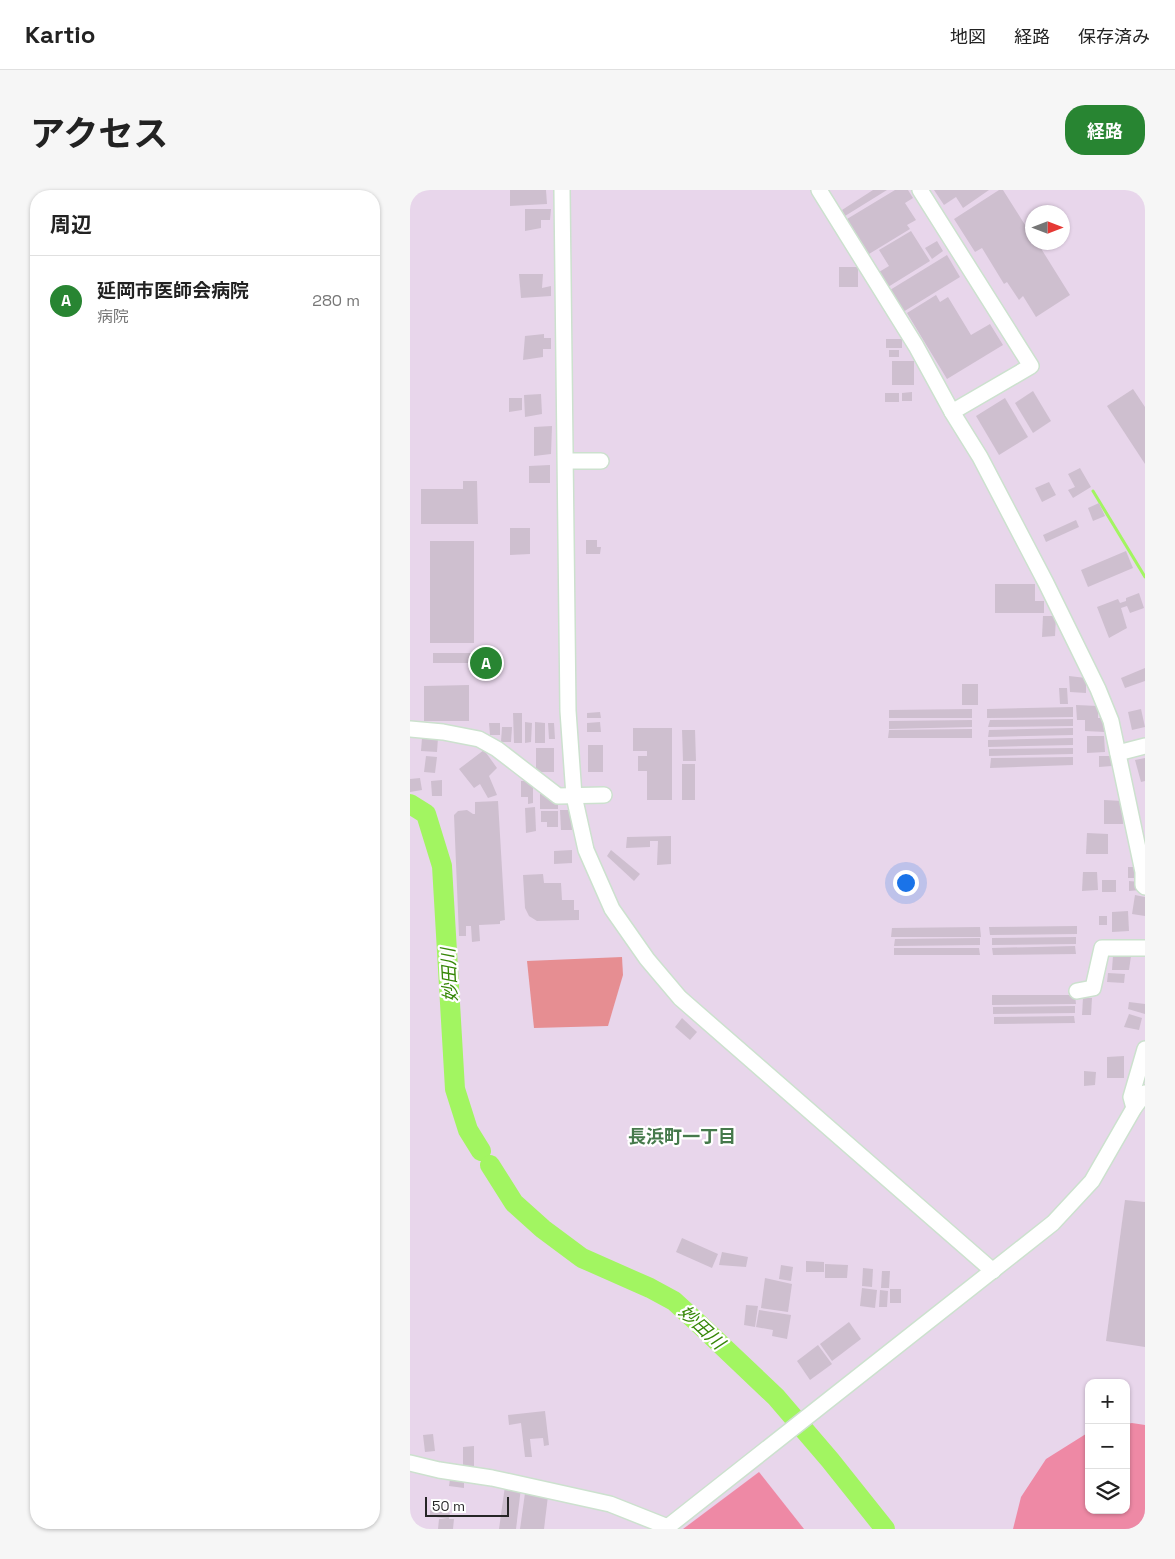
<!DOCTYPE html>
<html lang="ja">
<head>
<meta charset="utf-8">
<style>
	body { margin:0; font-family:"Space Grotesk","Noto Sans JP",sans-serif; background:#f6f6f6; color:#222 }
	.controls { position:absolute; right:15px; bottom:15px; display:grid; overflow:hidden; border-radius:10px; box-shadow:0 1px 4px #0004 }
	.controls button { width:45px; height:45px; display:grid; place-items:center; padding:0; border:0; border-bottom:1px solid #e0e0e0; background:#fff; color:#222; font:25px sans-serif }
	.compass { position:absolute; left:615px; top:15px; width:45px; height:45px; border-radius:50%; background:#fff; box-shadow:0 1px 4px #0004; rotate:90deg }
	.scale { position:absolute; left:15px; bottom:12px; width:84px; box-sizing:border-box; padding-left:5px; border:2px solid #262626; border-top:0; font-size:14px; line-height:18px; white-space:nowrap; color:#262626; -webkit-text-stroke:4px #fff; paint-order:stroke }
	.you { position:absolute; left:495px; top:692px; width:18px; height:18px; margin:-12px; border:4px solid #fff; border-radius:50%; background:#1a73e8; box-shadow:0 0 0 8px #1a73e833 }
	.badge { display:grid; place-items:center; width:32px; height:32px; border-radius:50%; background:#288532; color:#fff; font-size:16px; font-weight:700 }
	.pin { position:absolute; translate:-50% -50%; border:2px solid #fff; box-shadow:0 1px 5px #0006 }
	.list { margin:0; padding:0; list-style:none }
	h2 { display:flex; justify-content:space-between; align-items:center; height:65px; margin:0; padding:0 20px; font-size:21px }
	h2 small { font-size:16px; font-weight:400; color:#767676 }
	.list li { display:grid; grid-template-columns:32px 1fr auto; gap:15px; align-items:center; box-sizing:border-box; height:90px; padding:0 20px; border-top:1px solid #e0e0e0 }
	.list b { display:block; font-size:19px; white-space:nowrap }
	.list p { margin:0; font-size:16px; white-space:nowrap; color:#767676 }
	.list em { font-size:16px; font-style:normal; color:#767676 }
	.icon { flex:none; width:28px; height:28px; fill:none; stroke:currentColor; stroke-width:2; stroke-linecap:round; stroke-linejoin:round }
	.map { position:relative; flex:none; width:735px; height:1339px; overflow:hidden; border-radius:20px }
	header { display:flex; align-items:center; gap:30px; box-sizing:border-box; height:70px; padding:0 25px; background:#fff; border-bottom:1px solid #e0e0e0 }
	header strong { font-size:24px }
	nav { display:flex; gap:28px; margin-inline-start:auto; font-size:18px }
	.intro { display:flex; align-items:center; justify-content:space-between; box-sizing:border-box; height:120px; padding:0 30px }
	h1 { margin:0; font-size:35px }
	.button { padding:12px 22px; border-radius:20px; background:#288532; color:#fff; font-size:18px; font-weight:700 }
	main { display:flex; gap:30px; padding:0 30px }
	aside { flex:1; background:#fff; border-radius:20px; box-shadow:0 1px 4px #0004 }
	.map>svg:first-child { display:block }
	.green { fill:#e68e92 }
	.pitch { fill:#ee89a5 }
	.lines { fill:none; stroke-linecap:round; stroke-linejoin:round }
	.stream { stroke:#a2f561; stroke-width:3 }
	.river { stroke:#a2f561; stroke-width:20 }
	.building { fill:#cebfcf }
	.minor-casing { stroke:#cce1ce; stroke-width:18 }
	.minor { stroke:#fff; stroke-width:15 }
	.labels { text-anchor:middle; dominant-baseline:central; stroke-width:4.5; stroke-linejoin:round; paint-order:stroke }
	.water-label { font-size:18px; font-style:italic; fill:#368707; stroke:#fff }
	.neighbourhood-label { font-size:18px; font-weight:bold; fill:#45794b; stroke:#fff }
</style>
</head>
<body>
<header>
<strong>Kartio</strong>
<nav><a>地図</a><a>経路</a><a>保存済み</a></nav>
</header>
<div class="intro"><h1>アクセス</h1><a class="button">経路</a></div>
<main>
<aside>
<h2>周辺<small></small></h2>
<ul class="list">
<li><span class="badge">A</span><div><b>延岡市医師会病院</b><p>病院</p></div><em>280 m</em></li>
</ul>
</aside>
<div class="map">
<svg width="735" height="1339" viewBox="0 0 735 1339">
	<rect width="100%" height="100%" fill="#e8d6eb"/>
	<polygon class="green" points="212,767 213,785 198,836 124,838 117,771"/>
	<g class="pitch">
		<polygon points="722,1233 735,1235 735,1339 603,1339 611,1307 636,1269 679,1242 679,1320 716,1320 716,1234"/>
		<polygon points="349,1282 394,1339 273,1339"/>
	</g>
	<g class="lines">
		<polyline class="stream" points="683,301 735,387"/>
		<g class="river">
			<polyline points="0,614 16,624 32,676 45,899 58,940 71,961"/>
			<polyline points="80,975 104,1013 133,1039 172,1068 240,1098 264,1111 288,1133 366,1207 420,1270 475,1339"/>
		</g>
	</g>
	<g class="building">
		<polygon points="100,0 136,0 137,14 100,16"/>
		<polygon points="463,0 477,0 435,26 432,20"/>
		<polygon points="485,0 498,0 503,8 495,13 506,30 497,35 500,39 459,64 437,29"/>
		<polygon points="524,0 579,0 553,18 546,7 534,15"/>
		<polygon points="589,0 593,0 622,46 622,52 627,52 660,105 626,127 613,106 609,110 597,92 594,94 572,58 565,62 544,29"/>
		<polygon points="115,19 141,19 140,30 131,30 131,38 115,41"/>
		<polygon points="501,41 520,71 478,97 469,82 479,76 469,60"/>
		<polygon points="527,51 533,61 522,69 515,58"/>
		<polygon points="537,65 550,87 493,122 480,100"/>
		<rect x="429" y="77" width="19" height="20"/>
		<polygon points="109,84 133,84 132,98 141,96 141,106 111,108"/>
		<polygon points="526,105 530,112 538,107 561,145 580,134 593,155 537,189 497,123"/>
		<polygon points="134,144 134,148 141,148 141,159 133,159 133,167 113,170 115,146"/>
		<rect x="476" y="149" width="16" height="9"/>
		<rect x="479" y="160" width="10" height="7"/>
		<rect x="482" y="171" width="22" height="24"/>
		<polygon points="723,199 735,217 735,274 697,216"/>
		<polygon points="623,201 641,231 623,243 605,213"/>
		<polygon points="502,202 502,211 492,211 492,203"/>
		<rect x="475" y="203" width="14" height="9"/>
		<polygon points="131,204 132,224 115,227 114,205"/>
		<polygon points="99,208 112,208 112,220 99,222"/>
		<polygon points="595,208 618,247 589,265 566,226"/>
		<polygon points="142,236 141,264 124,266 124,237"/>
		<polygon points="140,275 140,293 119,293 119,276"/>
		<polygon points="670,278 681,297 663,308 658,300 665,297 658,284"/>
		<polygon points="53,291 67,291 68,334 11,334 11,299 53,299"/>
		<polygon points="639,292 646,305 632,312 625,298"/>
		<polygon points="689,313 695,326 683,331 678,318"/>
		<polygon points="666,330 669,337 636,352 633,345"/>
		<polygon points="100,338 120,338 120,364 100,365"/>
		<polygon points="176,350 187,350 187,357 191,357 190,364 176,364"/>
		<rect x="20" y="351" width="44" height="102"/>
		<polygon points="716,361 723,378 678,397 671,380"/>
		<polygon points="585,394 625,394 625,411 634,411 634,423 585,423"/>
		<polygon points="729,403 734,418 720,423 717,416 711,418 717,438 699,448 687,417 708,409 710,413 716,411 716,408"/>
		<polygon points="633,426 646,426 645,446 632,447"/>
		<rect x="23" y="463" width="40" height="10"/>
		<polygon points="735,478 735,491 715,498 711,488"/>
		<polygon points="659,486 676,488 676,503 660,502"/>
		<rect x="552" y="494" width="16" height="21"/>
		<polygon points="59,495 59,531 14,531 14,496"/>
		<polygon points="649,498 657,498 658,514 650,514"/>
		<polygon points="666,515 688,516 688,528 695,528 695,542 675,541 675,530 667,530"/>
		<polygon points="663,517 663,527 577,528 577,519"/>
		<polygon points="562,519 562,528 479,528 479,520"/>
		<polygon points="731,519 735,537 722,540 718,522"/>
		<polygon points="190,522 191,528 177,528 177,523"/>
		<polygon points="103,523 112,523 112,553 104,553"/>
		<polygon points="663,529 663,536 578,537 580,530"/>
		<polygon points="562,530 562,537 479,539 479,531"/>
		<polygon points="115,532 122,533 121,552 115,553"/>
		<polygon points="125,532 135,533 135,553 125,553"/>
		<polygon points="190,532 191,542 177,542 177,533"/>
		<polygon points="79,533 90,533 90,545 80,545"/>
		<polygon points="138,533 144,533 145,549 139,549"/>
		<polygon points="92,537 102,537 101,552 91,552"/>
		<polygon points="223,538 262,538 262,610 237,610 237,581 228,581 228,566 237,566 237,561 223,561"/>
		<polygon points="663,538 663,545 578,547 579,540"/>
		<polygon points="562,539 562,548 478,548 479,540"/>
		<polygon points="272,540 285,540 286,571 273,571"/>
		<polygon points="677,546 694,546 695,562 677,563"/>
		<polygon points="12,548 28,548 27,562 11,561"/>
		<polygon points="663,548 663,555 578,557 578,550"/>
		<rect x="178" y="555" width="15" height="27"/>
		<rect x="126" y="558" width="18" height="24"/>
		<polygon points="663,558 663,564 579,566 579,559"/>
		<polygon points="74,560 87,578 79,586 87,605 78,608 70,594 64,598 49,579"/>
		<polygon points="16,566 27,567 25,583 14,582"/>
		<polygon points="689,566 703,566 702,576 689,577"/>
		<polygon points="663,567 663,575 580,578 581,568"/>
		<polygon points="735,568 735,591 731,592 725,570"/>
		<rect x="272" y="574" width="13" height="36"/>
		<polygon points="10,588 12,600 0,602 0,589"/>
		<polygon points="32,590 32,606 22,606 21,591"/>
		<polygon points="111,591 123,591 123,613 118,614 118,607 111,607"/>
		<polygon points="143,603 148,609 148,619 130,619 130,604"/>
		<polygon points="694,610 712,611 713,634 694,634"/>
		<polygon points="88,611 95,730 90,731 90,734 69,735 70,751 62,752 61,736 56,736 56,746 49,746 44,625 48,621 57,620 63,624 65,624 65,612"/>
		<polygon points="125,617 126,641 116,643 115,618"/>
		<polygon points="150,620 161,620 162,640 151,640"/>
		<polygon points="131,621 148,621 148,637 137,637 137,632 131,632"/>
		<polygon points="677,643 698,644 698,664 676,664"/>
		<polygon points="261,646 261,674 247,675 248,651 240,651 240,657 216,658 217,647"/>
		<polygon points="162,660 162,673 144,674 144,661"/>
		<polygon points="201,660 230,684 224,691 197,666"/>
		<polygon points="718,677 729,677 730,688 718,688"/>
		<polygon points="673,682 687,682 688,700 672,701"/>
		<polygon points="133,684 134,693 151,693 152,710 164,710 164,720 169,720 169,730 127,731 119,726 115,718 113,685"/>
		<rect x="692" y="690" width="14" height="12"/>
		<polygon points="719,691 730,692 730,700 719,701"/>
		<polygon points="725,705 735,707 735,726 722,724"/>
		<polygon points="718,721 719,741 702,742 702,722"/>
		<rect x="689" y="726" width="8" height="9"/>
		<polygon points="667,736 667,744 580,745 579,737"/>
		<polygon points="570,737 571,747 481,747 482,738"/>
		<polygon points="666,747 666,754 582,755 582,748"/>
		<polygon points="570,748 570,755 484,756 485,749"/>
		<polygon points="665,756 666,764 583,765 582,758"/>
		<polygon points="484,758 569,758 570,765 484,765"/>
		<polygon points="703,765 721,766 719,780 702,780"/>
		<polygon points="698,783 715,784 714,793 697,792"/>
		<polygon points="582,805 665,805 666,814 582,815"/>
		<polygon points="673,808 682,808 681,825 672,825"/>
		<polygon points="719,812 735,814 735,824 718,819"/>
		<polygon points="665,816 665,823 583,824 583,817"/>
		<polygon points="719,824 732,828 729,840 714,837"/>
		<polygon points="664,826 665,833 584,834 584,827"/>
		<polygon points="272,828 287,842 280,850 265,837"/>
		<polygon points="714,866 714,888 697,888 697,867"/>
		<polygon points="674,881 686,882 685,895 674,896"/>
		<polygon points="715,1010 735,1012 735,1157 696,1151"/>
		<polygon points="272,1048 308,1064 302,1078 266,1062"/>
		<polygon points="312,1062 338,1067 336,1077 309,1075"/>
		<polygon points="396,1071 414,1072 414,1082 396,1082"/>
		<polygon points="415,1074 438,1075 437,1088 415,1088"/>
		<polygon points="371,1075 383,1077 381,1091 369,1089"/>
		<polygon points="453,1078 463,1079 462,1097 452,1096"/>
		<polygon points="472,1081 480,1081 479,1098 471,1098"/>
		<polygon points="355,1088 382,1094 378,1122 351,1118"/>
		<polygon points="452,1098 467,1100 465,1118 450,1116"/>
		<rect x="480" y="1099" width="11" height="14"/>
		<polygon points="470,1100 478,1101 477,1117 469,1117"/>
		<polygon points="336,1115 348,1116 345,1137 334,1135"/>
		<polygon points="349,1120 381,1125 377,1149 362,1146 363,1140 346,1137"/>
		<polygon points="439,1132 451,1149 422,1171 410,1154"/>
		<polygon points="408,1155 422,1174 400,1190 387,1171"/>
		<polygon points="135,1221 139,1255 134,1256 133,1248 120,1249 122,1267 115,1267 111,1233 99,1235 98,1225"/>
		<polygon points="23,1244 25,1261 15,1262 13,1245"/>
		<polygon points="64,1256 64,1277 53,1278 53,1257"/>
		<polygon points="40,1289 54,1291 54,1298 39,1296"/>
		<polygon points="95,1296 111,1298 106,1339 89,1339"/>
		<polygon points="115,1303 138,1306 134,1339 110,1339"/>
		<polygon points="20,1320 40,1323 39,1329 44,1329 43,1339 28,1339 29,1329 37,1329 20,1326"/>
	</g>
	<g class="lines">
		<defs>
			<g id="minor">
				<polyline points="152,0 158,521 164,606 176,660 202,719 237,769 270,808 583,1081"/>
				<polyline points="409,0 506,156 542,222 570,267 636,393 688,499 701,531 733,682 733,695 735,697"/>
				<polyline points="510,0 621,176 542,222"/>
				<polyline points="156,271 191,271"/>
				<polyline points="0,539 33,542 69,549 87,559 148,606 194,605"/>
				<polyline points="708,563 735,556"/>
				<polyline points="667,801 683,798 692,758 735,758"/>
				<polyline points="724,918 721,907 735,859"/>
				<polyline points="0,1273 29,1280 82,1288 200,1314 258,1337"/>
				<polyline points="255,1339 643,1033 682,991 724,918 735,903"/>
			</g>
		</defs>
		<use href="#minor" class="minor-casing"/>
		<use href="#minor" class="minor"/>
	</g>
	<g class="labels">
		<g class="water-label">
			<text transform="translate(39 785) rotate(-93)">妙田川</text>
			<text transform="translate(292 1137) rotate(43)">妙田川</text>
		</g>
		<g class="neighbourhood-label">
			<text x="272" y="946">長浜町一丁目</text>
		</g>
	</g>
</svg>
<div class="controls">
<button>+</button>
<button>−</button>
<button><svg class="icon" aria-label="layers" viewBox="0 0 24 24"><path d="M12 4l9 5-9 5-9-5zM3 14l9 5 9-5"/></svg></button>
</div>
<svg class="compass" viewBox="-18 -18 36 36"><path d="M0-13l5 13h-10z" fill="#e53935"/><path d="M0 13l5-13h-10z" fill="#767676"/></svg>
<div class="scale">50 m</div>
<div class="you"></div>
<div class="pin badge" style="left:76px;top:473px">A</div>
</div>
</main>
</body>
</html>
